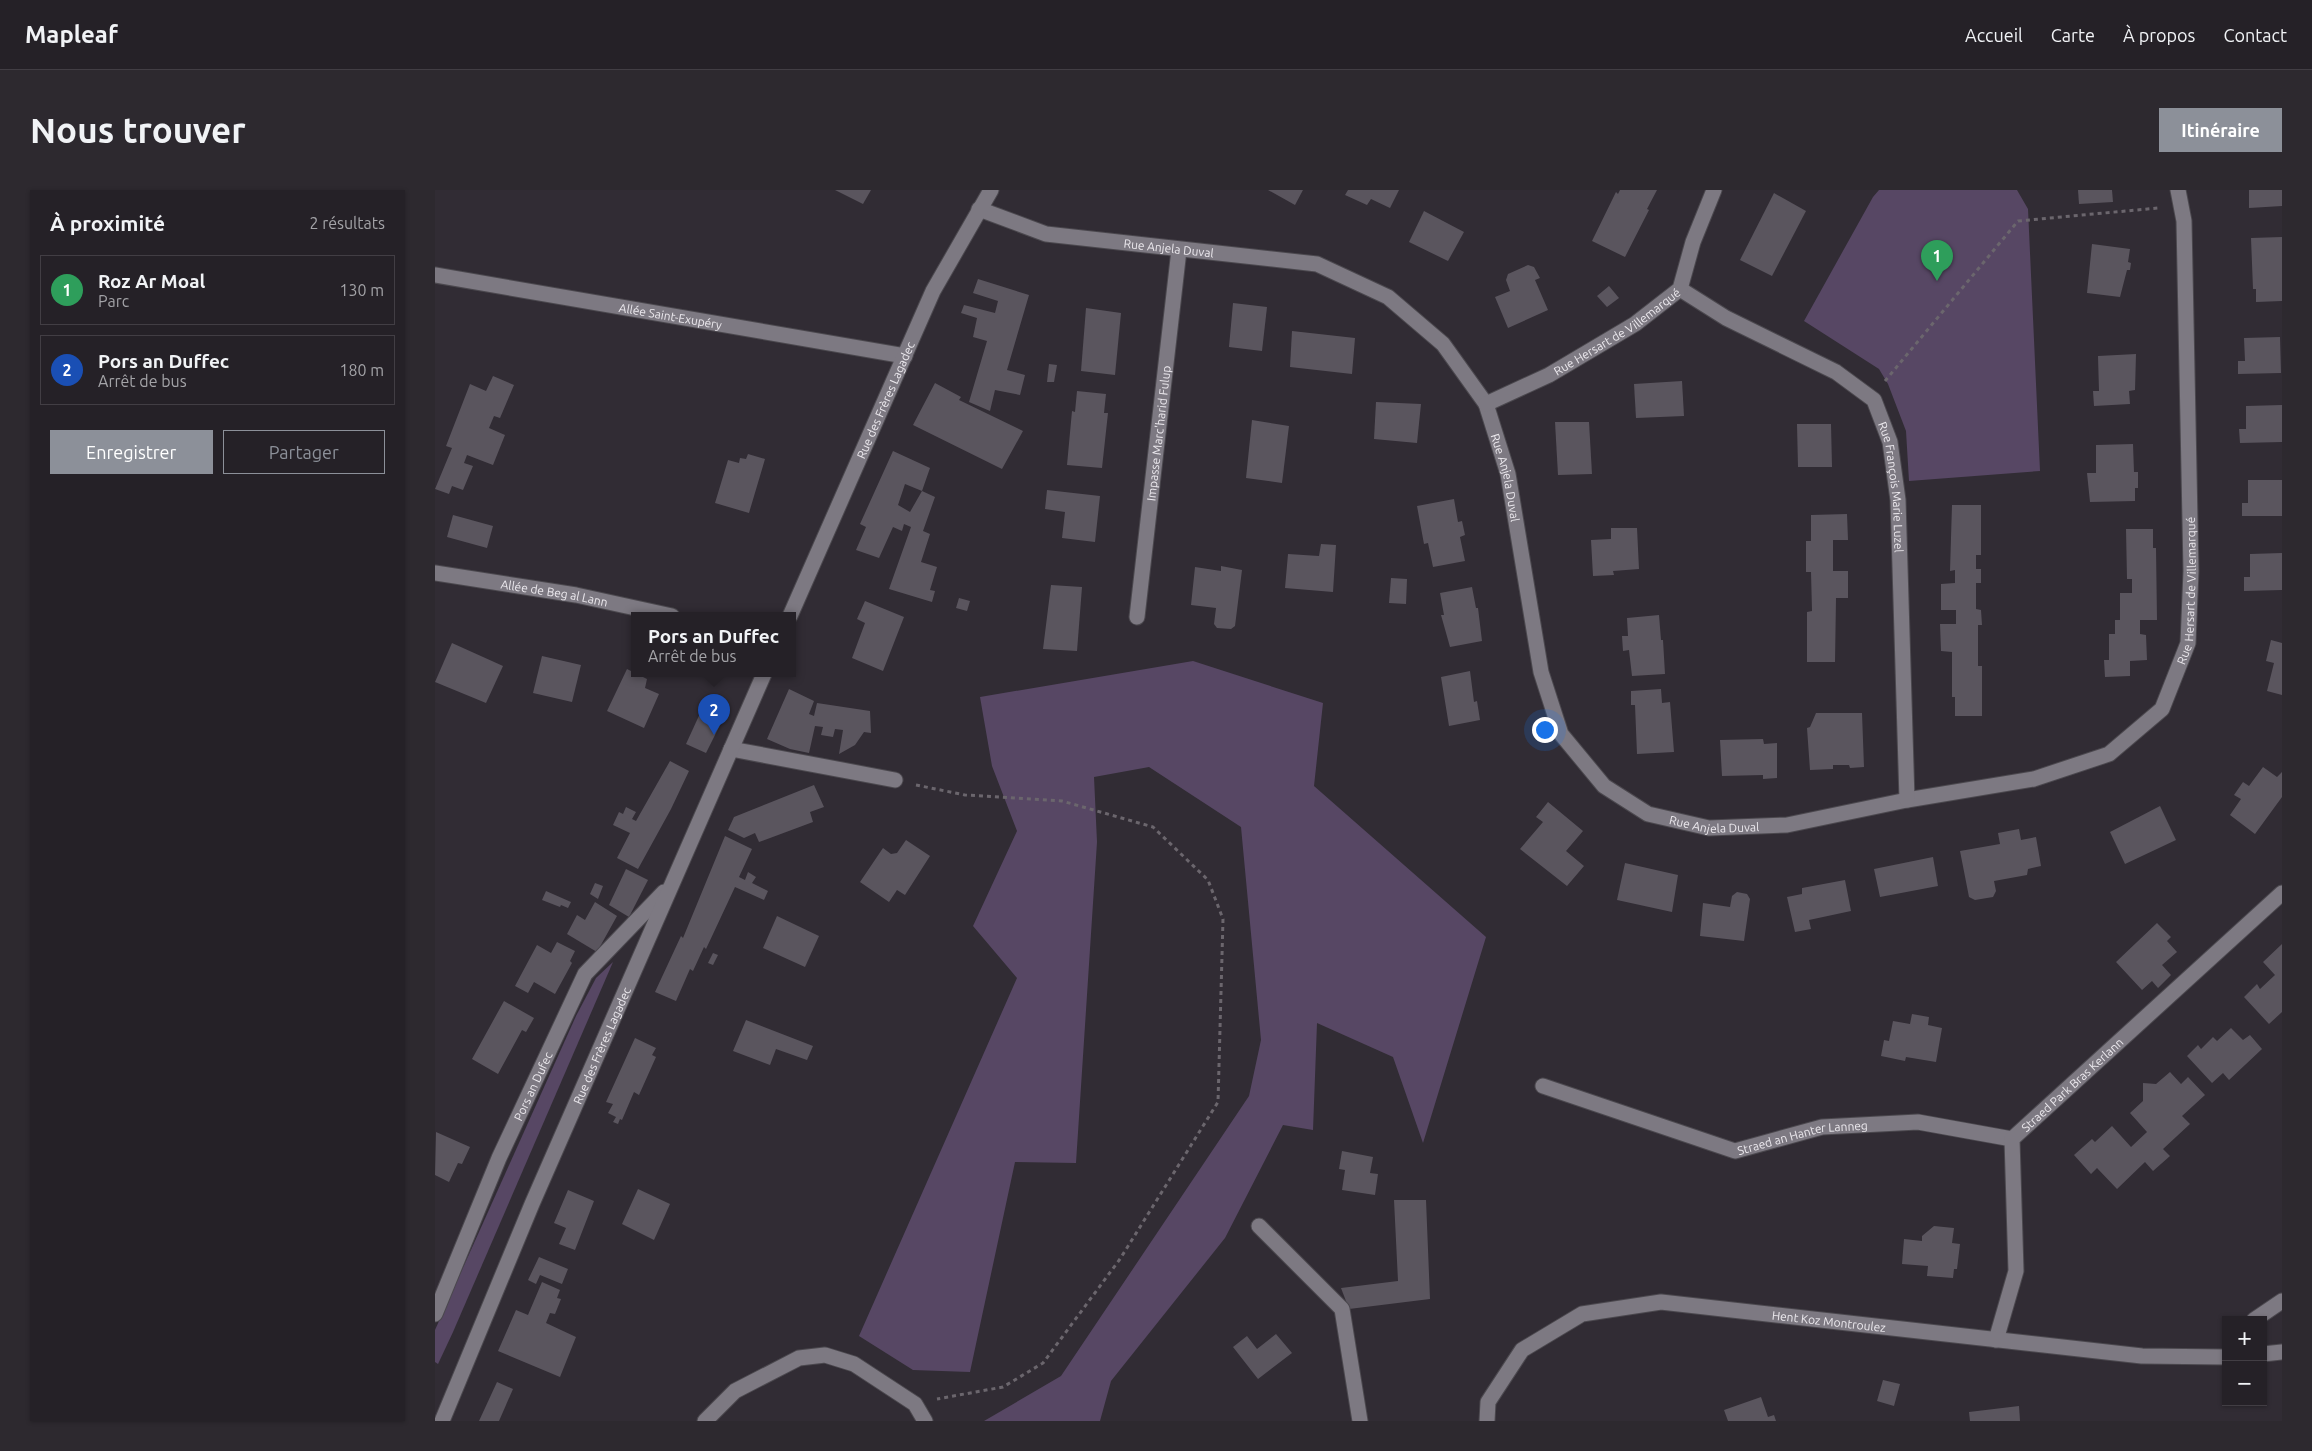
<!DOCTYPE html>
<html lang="fr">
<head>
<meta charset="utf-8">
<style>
	body { margin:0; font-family:Ubuntu,sans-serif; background:#2d292f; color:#f1f3f6 }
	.controls { position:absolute; right:15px; bottom:15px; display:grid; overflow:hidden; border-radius:0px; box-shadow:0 1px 4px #0004 }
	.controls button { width:45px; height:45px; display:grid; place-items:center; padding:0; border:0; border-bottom:1px solid #423e44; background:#252127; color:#f1f3f6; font:25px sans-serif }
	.you { position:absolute; left:1109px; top:539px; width:18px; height:18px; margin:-12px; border:4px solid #fff; border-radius:50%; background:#1a73e8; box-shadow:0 0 0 8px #1a73e833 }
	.badge { display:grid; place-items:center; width:32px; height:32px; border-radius:50%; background:#8c9099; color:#fff; font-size:16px; font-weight:700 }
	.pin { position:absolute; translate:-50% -41px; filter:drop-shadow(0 1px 2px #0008) }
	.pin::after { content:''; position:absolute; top:26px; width:18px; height:15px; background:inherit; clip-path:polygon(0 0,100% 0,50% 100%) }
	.popup { position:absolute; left:196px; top:422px; width:165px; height:65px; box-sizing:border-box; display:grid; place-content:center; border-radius:0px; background:#252127; filter:drop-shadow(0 1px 4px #0005); font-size:16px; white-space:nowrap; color:#a3a3a7 }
	.popup b { font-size:19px; color:#f1f3f6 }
	.popup::after { content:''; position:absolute; left:50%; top:100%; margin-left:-10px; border:10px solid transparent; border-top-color:#252127 }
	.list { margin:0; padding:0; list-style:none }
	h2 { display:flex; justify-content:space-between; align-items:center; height:65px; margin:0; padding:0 20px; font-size:21px }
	h2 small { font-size:16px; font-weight:400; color:#a3a3a7 }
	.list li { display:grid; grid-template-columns:32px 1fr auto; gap:15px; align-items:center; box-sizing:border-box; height:70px; margin:0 10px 10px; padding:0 10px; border:1px solid #423e44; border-radius:0px }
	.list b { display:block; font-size:19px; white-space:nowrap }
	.list p { margin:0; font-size:16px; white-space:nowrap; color:#a3a3a7 }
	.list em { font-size:16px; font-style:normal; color:#a3a3a7 }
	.actions { display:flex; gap:10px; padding:15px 20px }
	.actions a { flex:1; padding:11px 0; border:1px solid #8c9099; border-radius:0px; text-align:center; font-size:18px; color:#8c9099 }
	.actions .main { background:#8c9099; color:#fff }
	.map { position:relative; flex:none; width:1847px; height:1231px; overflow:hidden; border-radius:0px }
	header { display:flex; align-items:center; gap:30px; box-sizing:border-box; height:70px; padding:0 25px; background:#252127; border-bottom:1px solid #423e44 }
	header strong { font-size:24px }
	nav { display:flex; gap:28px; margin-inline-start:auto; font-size:18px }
	.intro { display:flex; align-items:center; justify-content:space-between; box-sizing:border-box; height:120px; padding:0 30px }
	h1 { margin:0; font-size:35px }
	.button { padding:12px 22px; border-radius:0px; background:#8c9099; color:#fff; font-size:18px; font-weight:700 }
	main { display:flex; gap:30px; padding:0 30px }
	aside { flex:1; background:#252127; border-radius:0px; box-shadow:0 1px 4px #0004 }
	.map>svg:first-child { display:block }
	.green { fill:#574764 }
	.building { fill:#5a555e }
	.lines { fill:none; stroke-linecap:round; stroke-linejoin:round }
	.lane-casing { stroke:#4b484e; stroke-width:17 }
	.street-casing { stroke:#4b484e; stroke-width:17 }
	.path { stroke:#6b666d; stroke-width:3; stroke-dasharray:4 4; stroke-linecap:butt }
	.lane { stroke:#7d7982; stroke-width:15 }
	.street { stroke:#7d7982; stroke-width:15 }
	.labels { text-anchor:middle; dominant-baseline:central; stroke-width:4; stroke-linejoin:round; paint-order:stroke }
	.street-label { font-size:12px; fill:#ece9ee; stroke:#171619 }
</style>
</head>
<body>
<header>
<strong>Mapleaf</strong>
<nav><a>Accueil</a><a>Carte</a><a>À propos</a><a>Contact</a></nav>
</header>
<div class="intro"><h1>Nous trouver</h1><a class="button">Itinéraire</a></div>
<main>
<aside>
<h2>À proximité<small>2 résultats</small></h2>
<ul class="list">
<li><span class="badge" style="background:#2e9e5b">1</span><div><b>Roz Ar Moal</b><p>Parc</p></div><em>130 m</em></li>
<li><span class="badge" style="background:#1a4fb4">2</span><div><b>Pors an Duffec</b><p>Arrêt de bus</p></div><em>180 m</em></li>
</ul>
<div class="actions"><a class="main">Enregistrer</a><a>Partager</a></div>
</aside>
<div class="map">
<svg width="1847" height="1231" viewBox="0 0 1847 1231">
	<rect width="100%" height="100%" fill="#312c34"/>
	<g class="green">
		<polygon points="1444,0 1582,0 1593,19 1605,281 1474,291 1471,241 1453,194 1444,179 1369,131 1438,7"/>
		<polygon points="758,471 888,513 879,596 1051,747 988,953 958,867 882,833 878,940 848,935 790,1048 676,1191 665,1231 549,1231 626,1186 814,906 826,850 806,637 714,577 659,587 662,652 641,973 580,972 535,1182 478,1180 424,1146 582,788 538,736 582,641 557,576 545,507"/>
		<polygon points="178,772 18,1142 3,1174 0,1172 0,1140 141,826 161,788"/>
	</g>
	<g class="building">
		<polygon points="400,0 436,0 428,14"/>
		<polygon points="833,0 868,0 860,15"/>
		<polygon points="913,0 964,0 955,18 936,9 932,15 910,5"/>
		<polygon points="1185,0 1222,0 1212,19 1214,20 1190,67 1157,51 1181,2 1183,4"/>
		<polygon points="1643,0 1677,0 1678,12 1644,14"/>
		<polygon points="1814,0 1847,0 1847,16 1814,18"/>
		<polygon points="1339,3 1371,21 1337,86 1305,70"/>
		<polygon points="989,21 1029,42 1013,71 974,52"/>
		<polygon points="1847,47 1847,111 1821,112 1821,99 1818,99 1816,48"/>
		<polygon points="1657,54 1695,59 1693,72 1696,73 1695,80 1692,80 1685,107 1652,103"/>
		<polygon points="1093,75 1099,77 1105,88 1100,90 1113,120 1073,138 1060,107 1075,101 1071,90 1073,84"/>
		<polygon points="543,89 594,105 572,180 590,185 585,205 560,200 555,221 534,212 552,151 538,147 542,128 526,123 529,115 560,123 563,111 538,103"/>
		<polygon points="1174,96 1184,108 1172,117 1162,106"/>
		<polygon points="798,113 832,117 827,161 794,157"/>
		<polygon points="651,118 686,123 680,185 646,181"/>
		<polygon points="857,141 920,148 917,184 855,177"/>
		<polygon points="1845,147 1846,183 1803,184 1803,171 1810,171 1809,148"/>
		<polygon points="1701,164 1700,200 1694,201 1695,214 1659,216 1658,201 1664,201 1663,166"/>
		<polygon points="614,174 622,175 619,192 612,192"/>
		<polygon points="58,186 79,195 65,228 59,226 54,238 70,245 58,275 32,265 29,273 38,276 28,300 17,296 14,304 0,299 17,258 11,256 35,194 51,201"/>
		<polygon points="1247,191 1249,226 1201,228 1199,194"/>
		<polygon points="500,193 526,207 524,210 588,241 567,279 478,235"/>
		<polygon points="642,201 671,204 669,223 673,223 667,278 632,275 637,221 640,222"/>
		<polygon points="941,212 986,214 982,253 939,249"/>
		<polygon points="1847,215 1847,252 1805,253 1804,239 1811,239 1811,216"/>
		<polygon points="817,230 854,236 847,293 811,288"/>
		<polygon points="1120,232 1154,232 1157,284 1123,285"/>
		<polygon points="1362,234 1396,234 1397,277 1363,277"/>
		<polygon points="1698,254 1699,282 1703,282 1703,298 1700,298 1700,311 1655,312 1652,283 1661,283 1661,255"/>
		<polygon points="458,261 495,278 487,301 470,294 463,315 475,322 487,301 500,307 488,341 495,344 486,372 502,377 495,400 500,401 497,412 454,399 476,337 469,334 467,341 458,337 444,368 421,360 431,337 425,334"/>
		<polygon points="313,264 330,269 314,323 280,313 293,270 304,273 305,268 311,269"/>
		<polygon points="1813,290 1847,290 1847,326 1807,326 1807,313 1813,313"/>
		<polygon points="612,300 665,306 660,352 627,348 630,322 610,319"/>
		<polygon points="1019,309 1023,332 1027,331 1030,345 1025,347 1030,371 998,377 993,353 989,354 982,316"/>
		<polygon points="1517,315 1546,315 1546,365 1541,365 1541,379 1546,379 1546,393 1541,393 1541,419 1546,420 1547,435 1543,435 1543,476 1547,476 1547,526 1520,526 1520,507 1517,507 1517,462 1506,461 1505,434 1521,434 1521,420 1506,420 1506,394 1520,393 1520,380 1515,381"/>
		<polygon points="1412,324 1413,350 1398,350 1398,381 1413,381 1413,408 1401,408 1400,472 1372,472 1372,422 1377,421 1376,382 1371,382 1371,351 1376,351 1376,325"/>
		<polygon points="18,325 58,336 52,358 12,347"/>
		<polygon points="1176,338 1202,338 1204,379 1178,381 1179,385 1158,386 1156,350 1176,349"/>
		<polygon points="1691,339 1718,339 1718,358 1721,358 1722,430 1705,430 1705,444 1711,445 1712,470 1695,471 1695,486 1670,487 1669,470 1674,470 1674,444 1680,444 1680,430 1685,430 1685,403 1697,403 1697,389 1692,389"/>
		<polygon points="886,354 901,355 898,402 850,398 853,364 884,366"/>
		<polygon points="1847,363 1847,400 1809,401 1809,387 1815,387 1815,364"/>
		<polygon points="786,376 807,380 800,436 796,439 782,438 779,434 781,418 756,415 760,377 786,381"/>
		<polygon points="956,388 972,389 971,414 954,413"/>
		<polygon points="616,395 647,397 642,461 608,459"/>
		<polygon points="1037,397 1041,418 1043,418 1047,451 1015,457 1006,425 1009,425 1005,403"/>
		<polygon points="524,408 535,411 532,421 521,418"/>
		<polygon points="430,411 469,427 448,481 417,468 430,433 422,429"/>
		<polygon points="1224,425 1226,450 1228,450 1230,484 1197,486 1194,460 1188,461 1187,446 1193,446 1192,428"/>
		<polygon points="1836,450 1847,453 1847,505 1832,501 1839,473 1831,471"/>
		<polygon points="17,453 68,476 51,513 0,492"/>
		<polygon points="107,466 146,475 137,512 98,503"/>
		<polygon points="192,479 212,489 210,498 224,504 209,538 172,521"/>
		<polygon points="1035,481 1039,512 1042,511 1045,530 1014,536 1006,487"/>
		<polygon points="354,499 379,511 374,524 379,526 382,513 435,521 436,543 429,542 420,555 404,564 408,540 400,539 398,547 386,545 388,537 380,536 374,563 355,559 332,549"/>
		<polygon points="1226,499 1227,513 1235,512 1239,562 1202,564 1200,515 1196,515 1196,501"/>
		<polygon points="268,517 289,527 271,563 251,554"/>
		<polygon points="1381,523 1427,523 1429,577 1415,578 1414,575 1398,575 1398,579 1375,580 1372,538 1375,537"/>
		<polygon points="1328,549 1329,554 1342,553 1342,588 1328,589 1328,585 1287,586 1285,550"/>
		<polygon points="235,571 254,581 236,619 203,679 182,668 195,643 178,635 184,622 188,624 191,617 201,622 197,629 201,631"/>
		<polygon points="1828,577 1842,587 1847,582 1847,607 1820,644 1795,625 1806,609 1799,605 1808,592 1814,596"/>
		<polygon points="379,595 389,617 375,622 378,632 324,652 320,643 309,648 293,640 299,627"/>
		<polygon points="1113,612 1148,641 1131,661 1149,676 1132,696 1085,659 1108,632 1101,627"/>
		<polygon points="1725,616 1741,650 1690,674 1675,642"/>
		<polygon points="1584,639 1586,650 1601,647 1606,676 1593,679 1592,685 1559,691 1561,701 1558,707 1540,710 1534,707 1525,661 1565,654 1563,643"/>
		<polygon points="290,646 317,659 304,687 310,690 313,682 321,687 317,693 333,701 329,710 300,697 271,759 269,757 258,781 255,779 241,811 220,802 246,746 248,748"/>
		<polygon points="471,650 495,666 470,705 462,700 454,712 425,692 448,658 456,664 462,663"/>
		<polygon points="1498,667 1503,696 1445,707 1439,679"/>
		<polygon points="1190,673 1243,685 1237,722 1182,710"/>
		<polygon points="191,679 213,690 194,727 174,715"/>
		<polygon points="1410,690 1416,721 1374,730 1376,739 1360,742 1352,707 1367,704 1367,698"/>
		<polygon points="160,693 168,696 163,709 155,704"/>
		<polygon points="111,701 136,712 133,718 126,715 125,717 107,710"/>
		<polygon points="1302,702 1312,704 1315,709 1309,751 1265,746 1268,713 1295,717 1297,706"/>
		<polygon points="160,712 182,726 162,762 132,744 142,725 150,730"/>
		<polygon points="342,726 384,746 370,777 328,758"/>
		<polygon points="1722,733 1736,747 1732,751 1742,762 1727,775 1736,785 1723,798 1717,791 1707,800 1681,772"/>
		<polygon points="122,752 140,761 135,771 137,773 120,804 99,792 93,803 80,796 102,755 116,763"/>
		<polygon points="1847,754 1847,822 1834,834 1809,807 1822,794 1825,799 1840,785 1828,772"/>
		<polygon points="278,763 283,765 278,775 273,773"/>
		<polygon points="69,811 99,828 91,842 87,840 63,884 37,869"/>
		<polygon points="1477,824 1494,827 1493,835 1507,838 1501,872 1471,867 1470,871 1446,866 1449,850 1454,851 1458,831 1475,834"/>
		<polygon points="311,830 378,856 372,870 341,859 335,875 298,861"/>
		<polygon points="1796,838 1808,850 1815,845 1827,859 1794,890 1788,883 1777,893 1752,866 1763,855 1766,859 1778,847 1782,851"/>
		<polygon points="200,848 221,858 217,865 221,867 204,905 199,902 187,930 185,929 183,934 178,932 181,927 173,923 178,914 171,912"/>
		<polygon points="1735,882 1746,894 1753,887 1770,905 1747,926 1755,934 1728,959 1735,966 1718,981 1710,972 1682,999 1662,978 1656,984 1639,965 1657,949 1660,952 1677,936 1696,957 1712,942 1695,923 1708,911 1708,893 1721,894"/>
		<polygon points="1,942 35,957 27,974 23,973 14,992 0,985"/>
		<polygon points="907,961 938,967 935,983 943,984 940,1005 907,1000 910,980 904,979"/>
		<polygon points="203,999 235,1014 219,1050 187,1034"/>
		<polygon points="133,1000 159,1011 140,1060 124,1054 131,1038 119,1033"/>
		<polygon points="959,1010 991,1010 995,1109 914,1119 906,1098 963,1091"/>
		<polygon points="1499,1036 1519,1038 1517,1053 1525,1054 1522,1079 1519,1079 1518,1088 1492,1086 1493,1076 1467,1074 1469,1049 1487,1051 1487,1046"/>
		<polygon points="104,1067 133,1079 127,1094 105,1085 101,1094 93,1090"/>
		<polygon points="107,1092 125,1100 122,1108 126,1109 120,1124 115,1123 111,1133 141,1147 125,1187 63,1161 81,1120 93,1125"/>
		<polygon points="841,1144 857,1163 823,1189 798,1157 812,1146 822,1159"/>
		<polygon points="1448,1190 1465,1194 1459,1216 1442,1211"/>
		<polygon points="62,1192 78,1199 64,1231 44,1231"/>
		<polygon points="1326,1207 1333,1227 1339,1225 1341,1231 1293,1231 1289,1220"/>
		<polygon points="1584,1216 1585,1231 1535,1231 1534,1222"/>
	</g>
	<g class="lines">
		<defs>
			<polyline id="lane" points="296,559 460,590"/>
			<g id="street">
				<path id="s1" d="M544 19 611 44 882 74 953 107 1008 154 1051 214 1073 284 1106 482 1126 544 1169 596 1213 624 1274 638 1352 635 1472 610 1599 589 1674 564 1727 519 1753 453 1756 381 1749 31 1743 0"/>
				<path id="s2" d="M0 85 470 166"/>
				<path id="s3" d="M1245 99 1291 128 1401 182 1439 210 1455 252 1463 310 1472 610"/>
				<path id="s4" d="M1051 214 1114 185 1200 134 1245 99 1258 52 1279 0"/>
				<path id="s5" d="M0 383 141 405 237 426"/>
				<path id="s6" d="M355 426 498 101 556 0"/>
				<path id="s7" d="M702 427 744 60"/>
				<path id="s8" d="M1108 896 1300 961 1387 937 1483 932 1577 949"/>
				<polyline points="824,1036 907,1119 925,1231"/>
				<path id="s9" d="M0 1124 64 968 150 784 229 702"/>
				<polyline points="1819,1130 1847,1111"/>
				<path id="s10" d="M1561 1150 1581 1081 1577 949 1847 703"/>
				<polyline points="1828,1164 1847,1162"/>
				<path id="s11" d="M7 1231 97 1014 329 484"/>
				<polyline points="270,1231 300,1201 364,1168 390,1165 419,1174 480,1214 490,1231"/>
				<path id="s12" d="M1052 1231 1053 1212 1087 1160 1147 1124 1226 1112 1707 1166 1791 1167"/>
			</g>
		</defs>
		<use href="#lane" class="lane-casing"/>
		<use href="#street" class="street-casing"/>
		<g class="path">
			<polyline points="1450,191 1583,31 1723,18"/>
			<polyline points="481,595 530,605 627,611 718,637 773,690 788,729 783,912 685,1069 608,1173 568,1197 502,1209"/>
		</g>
		<use href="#lane" class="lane"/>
		<use href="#street" class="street"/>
	</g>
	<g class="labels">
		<g class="street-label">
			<text stroke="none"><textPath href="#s1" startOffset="195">Rue Anjela Duval</textPath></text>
			<text stroke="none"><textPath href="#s2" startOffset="239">Allée Saint-Exupéry</textPath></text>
			<text stroke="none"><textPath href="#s4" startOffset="150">Rue Hersart de Villemarqué</textPath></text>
			<text stroke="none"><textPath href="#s6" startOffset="236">Rue des Frères Lagadec</textPath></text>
			<text stroke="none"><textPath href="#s7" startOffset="185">Impasse Marc'harid Fulup</textPath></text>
			<text stroke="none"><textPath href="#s1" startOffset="645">Rue Anjela Duval</textPath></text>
			<text stroke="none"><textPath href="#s3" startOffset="314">Rue François Marie Luzel</textPath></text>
			<text stroke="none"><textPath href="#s1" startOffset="1691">Rue Hersart de Villemarqué</textPath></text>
			<text stroke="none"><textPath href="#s5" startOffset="121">Allée de Beg al Lann</textPath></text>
			<text stroke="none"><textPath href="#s1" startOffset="1095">Rue Anjela Duval</textPath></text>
			<text stroke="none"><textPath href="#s11" startOffset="408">Rue des Frères Lagadec</textPath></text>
			<text stroke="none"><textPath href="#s10" startOffset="285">Straed Park Bras Kerlann</textPath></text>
			<text stroke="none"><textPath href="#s9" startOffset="248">Pors an Dufec</textPath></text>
			<text stroke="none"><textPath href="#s8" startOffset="272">Straed an Hanter Lanneg</textPath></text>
			<text stroke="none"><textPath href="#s12" startOffset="400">Hent Koz Montroulez</textPath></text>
		</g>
	</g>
</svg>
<div class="controls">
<button>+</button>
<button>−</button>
</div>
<div class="you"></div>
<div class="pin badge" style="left:1502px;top:91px;background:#2e9e5b">1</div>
<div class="pin badge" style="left:279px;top:545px;background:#1a4fb4">2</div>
<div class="popup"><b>Pors an Duffec</b>Arrêt de bus</div>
</div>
</main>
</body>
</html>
